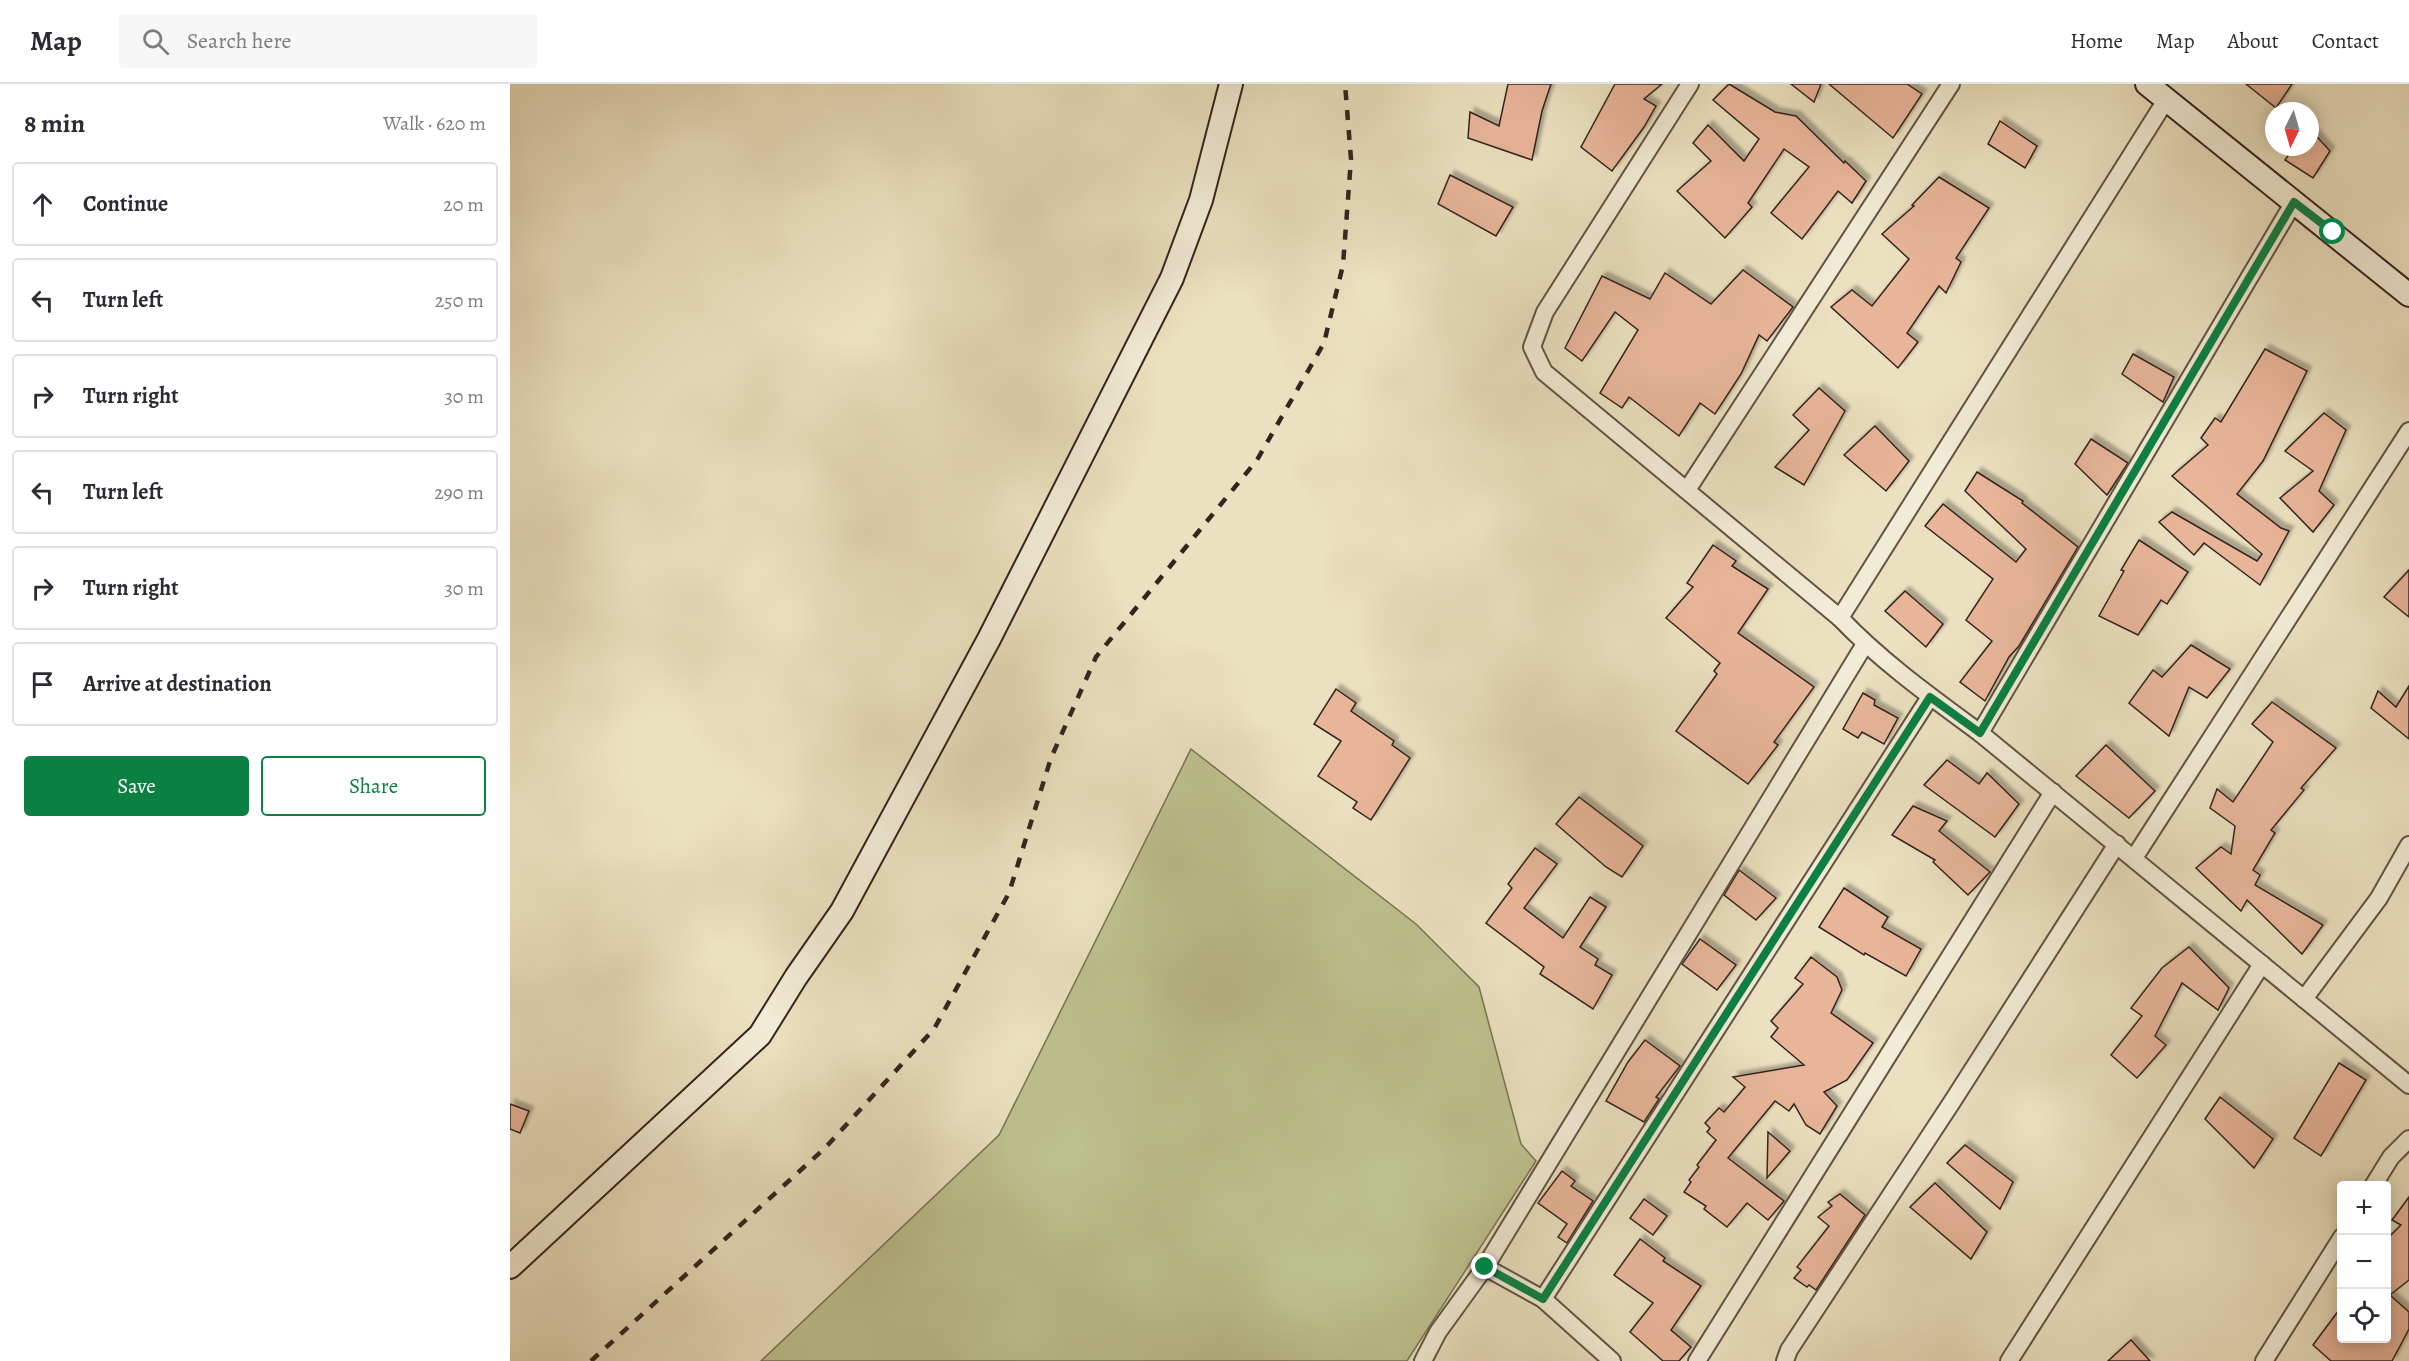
<!DOCTYPE html>
<html lang="en">
<head>
<meta charset="utf-8">
<style>
	body { margin:0; font-family:Alegreya,serif; background:#f7f7f7; color:#2b2b33 }
	.controls { position:absolute; right:18px; bottom:18px; display:grid; overflow:hidden; border-radius:6px; box-shadow:0 3px 15px #0003 }
	.controls button { width:54px; height:54px; display:grid; place-items:center; padding:0; border:0; border-bottom:2px solid #e1e1e2; background:#fff; color:#2b2b33; font:30px sans-serif }
	.compass { position:absolute; left:1755px; top:18px; width:54px; height:54px; border-radius:50%; background:#fff; box-shadow:0 3px 15px #0003; rotate:185deg }
	.stop { position:absolute; width:18px; height:18px; margin:-14px; border:4px solid #0b8043; border-radius:50%; background:#fff }
	.stop.end { background:#0b8043; border-color:#fff; box-shadow:0 2px 6px #0008 }
	.list { margin:0; padding:0; list-style:none }
	h2 { display:flex; justify-content:space-between; align-items:center; height:78px; margin:0; padding:0 24px; font-size:26px }
	h2 small { font-size:20px; font-weight:400; color:#7c7c81 }
	.list li { display:grid; grid-template-columns:39px 1fr auto; gap:18px; align-items:center; box-sizing:border-box; height:84px; margin:0 12px 12px; padding:0 12px; border:2px solid #e1e1e2; border-radius:6px }
	.list b { display:block; font-size:22px; white-space:nowrap }
	.list em { font-size:20px; font-style:normal; color:#7c7c81 }
	.actions { display:flex; gap:12px; padding:18px 24px }
	.actions a { flex:1; padding:14px 0; border:2px solid #0b8043; border-radius:6px; text-align:center; font-size:21px; color:#0b8043 }
	.actions .main { background:#0b8043; color:#fff }
	.icon { flex:none; width:33px; height:33px; fill:none; stroke:currentColor; stroke-width:2; stroke-linecap:round; stroke-linejoin:round }
	.map { position:relative; flex:none; width:1899px; height:1277px; overflow:hidden }
	header { display:flex; align-items:center; gap:36px; box-sizing:border-box; height:84px; padding:0 30px; background:#fff; border-bottom:2px solid #e1e1e2 }
	header strong { font-size:28px }
	nav { display:flex; gap:33px; margin-inline-start:auto; font-size:21px }
	.search { width:420px; height:54px; background:#f7f7f7; display:flex; align-items:center; gap:15px; box-sizing:border-box; padding:0 21px; border-radius:6px; color:#7c7c81; font-size:22px }
	main { display:flex }
	aside { flex:1; background:#fff }
	.map>svg:first-child { display:block }
	.green { fill:#bdc18e; stroke:#787256; stroke-width:1.5 }
	.building { fill:#e8b599; stroke:#33241e; stroke-width:1.5; filter:url(#shadow) }
	.lines { fill:none; stroke-linecap:round; stroke-linejoin:round }
	.street-casing { stroke:#615346; stroke-width:20 }
	.secondary-casing { stroke:#33241e; stroke-width:26 }
	.street { stroke:#f2ebd5; stroke-width:16 }
	.secondary { stroke:#f2ebd5; stroke-width:22 }
	.rail { stroke:#33241e; stroke-width:4.5; stroke-dasharray:10 10; stroke-linecap:butt }
	.route { stroke:#0b8043; stroke-width:8 }
</style>
</head>
<body>
<header>
<strong>Map</strong>
<div class="search"><svg class="icon" aria-label="search" viewBox="0 0 24 24"><circle cx="10" cy="10" r="6"/><path d="M15 15l6 6"/></svg>Search here</div>
<nav><a>Home</a><a>Map</a><a>About</a><a>Contact</a></nav>
</header>
<main>
<aside>
<h2>8 min<small>Walk · 620 m</small></h2>
<ul class="list">
<li><svg class="icon" aria-label="ahead" viewBox="0 0 24 24"><path d="M12 20V5M6 11l6-6 6 6"/></svg><div><b>Continue</b></div><em>20 m</em></li>
<li><svg class="icon" aria-label="left" viewBox="0 0 24 24"><path d="M17 20v-9H6M10 6l-5 5 5 5"/></svg><div><b>Turn left</b></div><em>250 m</em></li>
<li><svg class="icon" aria-label="right" viewBox="0 0 24 24"><path d="M7 20v-9h11M14 6l5 5-5 5"/></svg><div><b>Turn right</b></div><em>30 m</em></li>
<li><svg class="icon" aria-label="left" viewBox="0 0 24 24"><path d="M17 20v-9H6M10 6l-5 5 5 5"/></svg><div><b>Turn left</b></div><em>290 m</em></li>
<li><svg class="icon" aria-label="right" viewBox="0 0 24 24"><path d="M7 20v-9h11M14 6l5 5-5 5"/></svg><div><b>Turn right</b></div><em>30 m</em></li>
<li><svg class="icon" aria-label="arrive" viewBox="0 0 24 24"><path d="M6 21V4h12l-3 4 3 4H6"/></svg><div><b>Arrive at destination</b></div></li>
</ul>
<div class="actions"><a class="main">Save</a><a>Share</a></div>
</aside>
<div class="map">
<svg width="1899" height="1277" viewBox="0 0 1899 1277">
	<defs>
		<filter id="shadow"><feDropShadow dx="4.5" dy="-4.5" stdDeviation="1.5" flood-color="#0004"/></filter>
	</defs>
	<rect width="100%" height="100%" fill="#ebe0bf"/>
	<filter id="stains"><feTurbulence type="fractalNoise" baseFrequency=".00333" numOctaves="4"/><feColorMatrix values="0 0 0 0 .2 0 0 0 0 .09 0 0 0 0 .02 0 0 0 .5 -.17"/></filter>
	<radialGradient id="worn" r=".72"><stop offset=".6" stop-color="#630" stop-opacity="0"/><stop offset="1" stop-color="#630" stop-opacity=".3"/></radialGradient>
	<polygon class="green" points="681,665 906,840 969,903 1011,1060 1026,1077 897,1277 251,1277 489,1051"/>
	<g class="building">
		<polygon points="998,0 1041,0 1032,27 1022,76 958,54 960,28 989,42"/>
		<polygon points="1105,0 1152,0 1134,15 1146,22 1134,43 1102,87 1071,63"/>
		<polygon points="1219,0 1265,28 1286,32 1334,79 1335,77 1356,97 1342,119 1328,107 1292,155 1261,129 1299,83 1274,65 1238,119 1242,123 1215,154 1167,107 1201,77 1183,59 1198,41 1234,77 1249,55 1203,16"/>
		<polygon points="1281,0 1311,0 1304,18"/>
		<polygon points="1319,0 1397,0 1412,10 1383,54"/>
		<polygon points="1736,0 1782,0 1766,24"/>
		<polygon points="1490,37 1527,62 1515,84 1478,60"/>
		<polygon points="1800,45 1820,67 1803,94 1775,76 1784,63 1800,63"/>
		<polygon points="940,91 1003,123 986,152 928,120"/>
		<polygon points="1429,93 1479,124 1446,174 1451,178 1436,209 1429,202 1397,249 1408,258 1388,284 1321,223 1342,206 1362,222 1399,175 1372,150 1404,122 1402,121"/>
		<polygon points="1233,186 1283,223 1257,257 1249,251 1231,290 1205,330 1190,319 1169,352 1119,313 1112,324 1090,309 1128,246 1105,228 1072,277 1055,264 1092,192 1140,215 1155,189 1201,220"/>
		<polygon points="1755,265 1797,287 1753,377 1727,410 1771,444 1779,447 1750,501 1694,459 1684,471 1649,438 1662,428 1747,477 1752,470 1662,392 1698,361 1691,354 1705,334 1711,338"/>
		<polygon points="1623,270 1664,293 1653,318 1612,290"/>
		<polygon points="1309,304 1335,327 1294,401 1265,383 1299,346 1283,331"/>
		<polygon points="1814,329 1836,346 1809,407 1824,421 1803,448 1770,414 1803,387 1775,367"/>
		<polygon points="1365,342 1399,377 1376,407 1334,371"/>
		<polygon points="1581,355 1618,379 1597,411 1565,380"/>
		<polygon points="1467,388 1513,417 1512,419 1568,463 1509,562 1499,573 1475,617 1450,598 1482,557 1456,536 1483,495 1415,442 1433,420 1506,478 1516,465 1455,407"/>
		<polygon points="1629,456 1678,488 1657,520 1651,516 1628,551 1589,532 1614,487 1611,486"/>
		<polygon points="1203,461 1226,477 1222,482 1258,505 1228,549 1304,603 1264,658 1268,661 1238,700 1166,647 1207,590 1204,587 1210,579 1156,534 1183,503 1177,499"/>
		<polygon points="1899,486 1899,533 1874,513"/>
		<polygon points="1395,507 1433,540 1416,563 1375,527"/>
		<polygon points="1681,561 1720,585 1697,614 1679,603 1659,652 1619,619 1643,586 1652,593"/>
		<polygon points="1899,602 1899,655 1861,624 1868,607 1886,623"/>
		<polygon points="826,605 846,619 841,627 884,657 882,661 900,674 861,736 843,724 847,718 808,692 831,657 804,640"/>
		<polygon points="1353,609 1365,616 1364,621 1388,634 1374,660 1352,648 1348,654 1333,645"/>
		<polygon points="1762,618 1826,664 1791,704 1794,706 1761,746 1765,749 1743,786 1750,791 1745,801 1813,841 1792,870 1737,816 1731,827 1686,784 1711,763 1721,770 1725,742 1700,724 1707,705 1723,718 1763,658 1742,640"/>
		<polygon points="1596,661 1645,707 1619,734 1566,692"/>
		<polygon points="1437,676 1469,700 1477,689 1509,720 1485,753 1414,701"/>
		<polygon points="1069,713 1133,762 1112,793 1096,783 1046,740"/>
		<polygon points="1403,722 1437,737 1429,747 1480,788 1458,811 1423,778 1425,776 1382,751"/>
		<polygon points="1025,764 1047,780 1014,824 1053,854 1080,813 1096,823 1070,863 1088,875 1085,881 1102,891 1083,925 1030,890 1034,883 976,839 1002,804 998,800"/>
		<polygon points="1229,786 1266,814 1246,836 1214,811"/>
		<polygon points="1334,804 1378,833 1372,843 1411,865 1396,892 1355,869 1354,871 1309,843"/>
		<polygon points="1190,855 1226,881 1207,906 1172,880"/>
		<polygon points="1679,863 1719,904 1708,926 1672,899 1645,952 1656,961 1627,994 1601,971 1632,932 1621,924 1652,884"/>
		<polygon points="1301,873 1327,893 1332,906 1321,929 1363,959 1337,996 1314,1008 1327,1022 1310,1050 1296,1041 1284,1020 1279,1027 1265,1017 1218,1074 1274,1117 1258,1136 1237,1119 1217,1143 1194,1125 1196,1122 1174,1108 1181,1098 1179,1096 1189,1083 1187,1081 1206,1056 1197,1048 1200,1044 1195,1039 1209,1024 1214,1028 1235,1003 1223,993 1294,981 1261,953 1268,944 1261,937 1293,900 1285,894"/>
		<polygon points="1135,956 1170,982 1146,1013 1149,1015 1134,1038 1096,1017 1118,978"/>
		<polygon points="1829,979 1856,996 1811,1072 1784,1054"/>
		<polygon points="1710,1013 1763,1055 1744,1084 1695,1035"/>
		<polygon points="0,1020 19,1027 10,1049 0,1045"/>
		<polygon points="1258,1048 1280,1067 1257,1094"/>
		<polygon points="1455,1061 1503,1098 1490,1125 1437,1079"/>
		<polygon points="1052,1087 1065,1097 1061,1102 1083,1117 1057,1159 1048,1153 1057,1140 1028,1119"/>
		<polygon points="1425,1099 1477,1148 1461,1175 1400,1123"/>
		<polygon points="1330,1110 1355,1131 1306,1206 1299,1201 1297,1203 1284,1194 1291,1186 1287,1183 1319,1142 1308,1133 1322,1122 1318,1118"/>
		<polygon points="1899,1113 1899,1196 1880,1211 1899,1228 1899,1245 1882,1277 1821,1277 1803,1261 1832,1222 1832,1254 1876,1254 1876,1156 1891,1141 1882,1136"/>
		<polygon points="1134,1115 1157,1132 1143,1151 1120,1134"/>
		<polygon points="1130,1155 1155,1174 1153,1177 1191,1202 1161,1246 1181,1263 1169,1277 1153,1277 1120,1248 1143,1219 1104,1191"/>
		<polygon points="1621,1256 1640,1277 1598,1277"/>
	</g>
	<g class="lines">
		<defs>
			<g id="street">
				<path d="M1180 0 1035 228 1022 263 1034 288 1330 534C1372 578 1421 613 1470 649L1899 1001"/>
				<polyline points="1177,406 1441,0"/>
				<polyline points="1330,534 1656,16"/>
				<polyline points="1470,649 1784,118"/>
				<polyline points="1624,774 1899,347"/>
				<polyline points="1794,915 1869,814 1899,761"/>
				<polyline points="1863,1102 1881,1073 1899,1055"/>
				<polyline points="975,1183 1033,1215 1102,1277"/>
				<polyline points="1033,1215 1420,613"/>
				<polyline points="913,1277 928,1248 975,1183 1355,560"/>
				<polyline points="1187,1277 1543,708"/>
				<polyline points="1275,1277 1279,1266 1442,1018 1607,760"/>
				<polyline points="1499,1277 1752,880"/>
				<polyline points="1754,1277 1832,1153"/>
			</g>
			<g id="secondary">
				<polyline points="1637,0 1899,211"/>
				<polyline points="0,1183 250,951 286,893 332,827 479,555 662,194 691,116 721,0"/>
			</g>
		</defs>
		<use href="#street" class="street-casing"/>
		<use href="#secondary" class="secondary-casing"/>
		<use href="#street" class="street"/>
		<use href="#secondary" class="secondary"/>
		<polyline class="rail" points="81,1277 315,1064 424,945 499,809 541,674 586,573 747,376 814,259 833,181 841,75 835,0"/>
	</g>
	<g class="lines">
		<polyline class="route" points="975,1183 1033,1215 1420,613 1470,649 1784,118 1823,148"/>
	</g>
	<rect width="100%" height="100%" filter="url(#stains)"/>
	<rect width="100%" height="100%" fill="url(#worn)"/>
</svg>
<div class="controls">
<button>+</button>
<button>−</button>
<button><svg class="icon" aria-label="locate" viewBox="0 0 24 24"><circle cx="12" cy="12" r="6"/><path d="M12 2v4M12 18v4M2 12h4M18 12h4"/></svg></button>
</div>
<svg class="compass" viewBox="-18 -18 36 36"><path d="M0-13l5 13h-10z" fill="#e53935"/><path d="M0 13l5-13h-10z" fill="#7c7c81"/></svg>
<div class="stop" style="left:1823px;top:148px"></div>
<div class="stop end" style="left:975px;top:1183px"></div>
</div>
</main>
</body>
</html>
